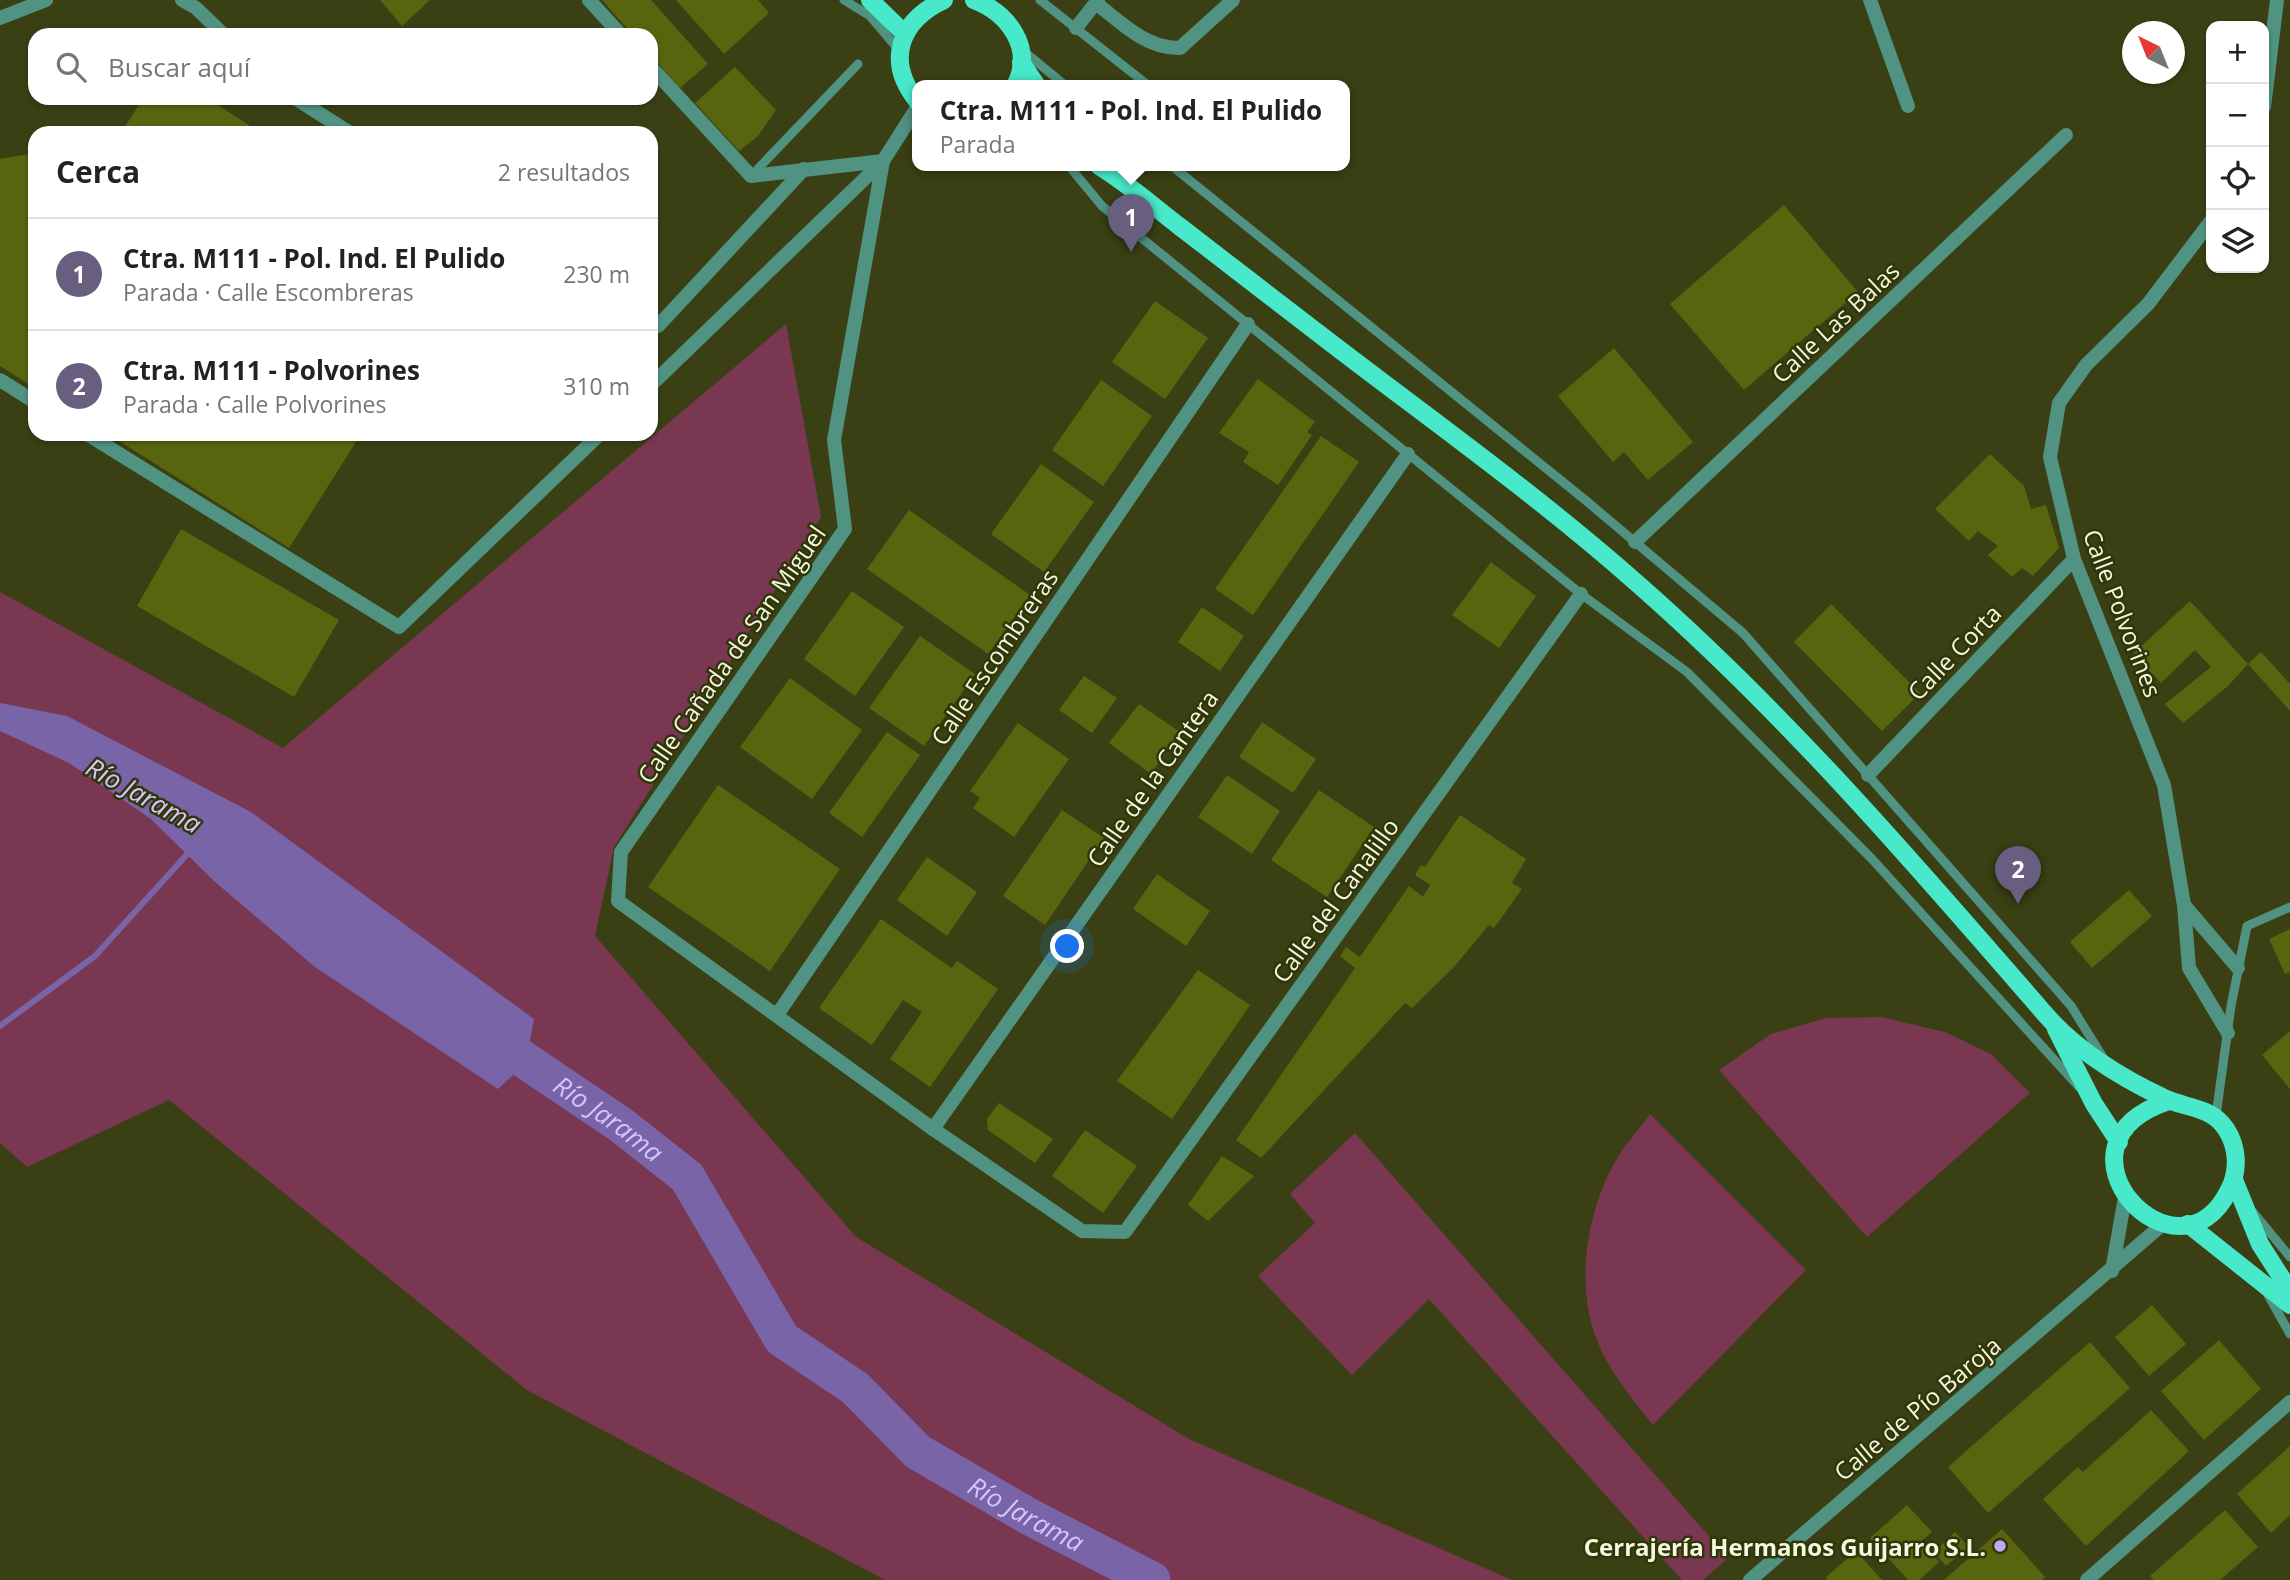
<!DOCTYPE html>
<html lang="es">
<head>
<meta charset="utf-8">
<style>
	body { margin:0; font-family:"Open Sans",sans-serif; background:#f6f6f6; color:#222 }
	.controls { position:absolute; right:21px; top:21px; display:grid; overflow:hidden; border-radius:14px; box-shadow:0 2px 5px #0004 }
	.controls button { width:63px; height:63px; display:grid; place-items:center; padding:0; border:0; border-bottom:2px solid #e0e0e0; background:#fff; color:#222; font:35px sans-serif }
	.compass { position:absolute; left:2122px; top:21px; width:63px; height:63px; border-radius:50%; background:#fff; box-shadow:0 2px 5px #0004; rotate:317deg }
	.you { position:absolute; left:1068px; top:947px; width:24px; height:24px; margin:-18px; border:5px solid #fff; border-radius:50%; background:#1a73e8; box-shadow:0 0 0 10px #1a73e833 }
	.badge { display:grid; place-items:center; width:46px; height:46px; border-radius:50%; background:#685f80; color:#fff; font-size:23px; font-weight:700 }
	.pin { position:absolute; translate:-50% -58px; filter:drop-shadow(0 2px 4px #0008) }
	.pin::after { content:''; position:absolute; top:37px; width:24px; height:21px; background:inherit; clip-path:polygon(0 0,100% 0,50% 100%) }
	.popup { position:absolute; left:912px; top:80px; width:438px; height:91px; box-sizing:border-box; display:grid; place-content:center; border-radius:14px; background:#fff; filter:drop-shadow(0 2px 5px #0005); font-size:23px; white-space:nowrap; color:#767676 }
	.popup b { font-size:26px; color:#222 }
	.popup::after { content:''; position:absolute; left:50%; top:100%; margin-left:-14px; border:14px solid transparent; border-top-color:#fff }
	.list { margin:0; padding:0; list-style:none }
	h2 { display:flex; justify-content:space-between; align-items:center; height:91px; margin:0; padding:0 28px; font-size:30px }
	h2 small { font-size:23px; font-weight:400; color:#767676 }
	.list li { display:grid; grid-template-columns:46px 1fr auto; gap:21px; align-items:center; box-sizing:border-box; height:112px; padding:0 28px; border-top:2px solid #e0e0e0 }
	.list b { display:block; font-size:26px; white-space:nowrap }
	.list p { margin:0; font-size:23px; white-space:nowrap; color:#767676 }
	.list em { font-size:23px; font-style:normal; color:#767676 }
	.icon { flex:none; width:38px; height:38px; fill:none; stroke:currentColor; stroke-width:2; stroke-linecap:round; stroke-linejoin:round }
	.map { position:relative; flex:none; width:2290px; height:1580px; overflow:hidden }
	.search { position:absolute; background:#fff; box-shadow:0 2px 5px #0004; left:28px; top:28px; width:630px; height:77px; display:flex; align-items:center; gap:18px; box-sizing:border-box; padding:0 24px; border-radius:21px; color:#767676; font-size:26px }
	.panel { position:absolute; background:#fff; box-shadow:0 2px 5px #0004; left:28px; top:126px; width:630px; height:315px; border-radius:21px }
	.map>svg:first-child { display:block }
	.green { fill:#7a3752 }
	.water { fill:#7864a7 }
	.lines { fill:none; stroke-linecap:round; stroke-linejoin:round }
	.stream { stroke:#7864a7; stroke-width:6 }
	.river { stroke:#7864a7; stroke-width:37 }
	.building { fill:#59640e }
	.service { stroke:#509383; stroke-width:9 }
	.minor { stroke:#509383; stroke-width:14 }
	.primary { stroke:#48e9ca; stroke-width:18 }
	.poi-dot { fill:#bea9f4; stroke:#303608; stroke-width:2.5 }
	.labels { text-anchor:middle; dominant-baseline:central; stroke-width:5; stroke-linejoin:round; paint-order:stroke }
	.street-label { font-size:24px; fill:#f3f8e0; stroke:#303608 }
	.poi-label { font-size:24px; font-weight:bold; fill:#f3f8e0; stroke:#303608; text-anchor:end }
	.water-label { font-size:26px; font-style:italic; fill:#d4c5fe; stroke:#303608 }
</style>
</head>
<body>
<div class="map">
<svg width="2290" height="1580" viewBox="0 0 2290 1580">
	<rect width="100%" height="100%" fill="#3a4014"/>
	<g class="green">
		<polygon points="786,324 821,517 614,847 595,936 856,1237 1189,1439 1512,1580 885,1580 527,1390 169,1100 27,1167 0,1143 0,592 283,748"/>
		<polygon points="1881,1017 1945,1032 1991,1054 2030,1093 1867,1237 1719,1070 1771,1034 1826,1018"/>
		<path d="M1650 1114 1806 1270 1653 1425C1631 1397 1607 1369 1595 1335 1576 1281 1587 1211 1615 1162 1624 1145 1639 1130 1650 1114Z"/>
		<polygon points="1355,1133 1728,1558 1703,1580 1682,1580 1429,1299 1352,1375 1258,1276 1315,1223 1290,1194"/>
	</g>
	<polygon class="water" points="0,703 67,716 251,812 534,1019 526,1063 498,1089 315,967 214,881 151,819 69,763 0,731"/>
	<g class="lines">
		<polyline class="stream" points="0,1026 95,956 191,850"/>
		<path class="river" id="s1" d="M486 1034 621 1125 687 1177 782 1339 855 1388 918 1452 1028 1516 1152 1580"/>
	</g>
	<g class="building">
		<polygon points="380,0 430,0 402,26"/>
		<polygon points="602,0 651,0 708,64 680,88 651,55 651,35 633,35"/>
		<polygon points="676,0 758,0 769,13 724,54"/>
		<polygon points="735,67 776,110 758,136 739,151 695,103"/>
		<polygon points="143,98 191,98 198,103 207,98 261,133 121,133"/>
		<polygon points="35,153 35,388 0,366 0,159"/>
		<polygon points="1784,205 1858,292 1744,390 1670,304"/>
		<polygon points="1155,301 1208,338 1165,399 1112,362"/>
		<polygon points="1614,348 1693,442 1648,480 1624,452 1613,462 1558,396"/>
		<polygon points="1258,379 1315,422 1307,432 1312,435 1278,485 1243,462 1249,452 1219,433"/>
		<polygon points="1101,380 1152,416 1103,486 1052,450"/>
		<polygon points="108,434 361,434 289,548"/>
		<polygon points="1321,436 1359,462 1253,615 1215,589"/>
		<polygon points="1990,454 2024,486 2031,509 2046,505 2059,548 2033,576 2022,568 2012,577 1988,555 1998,546 1978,531 1969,541 1935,509"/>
		<polygon points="1041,464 1094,502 1044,572 991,534"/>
		<polygon points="909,510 1030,595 988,654 867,569"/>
		<polygon points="181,529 339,620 294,697 137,606"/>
		<polygon points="1491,562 1536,596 1499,648 1452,615"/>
		<polygon points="852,591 904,627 855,696 804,659"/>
		<polygon points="2190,601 2248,664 2228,686 2183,723 2165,704 2211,667 2195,650 2161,683 2133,654"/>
		<polygon points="1831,604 1920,693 1882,731 1794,642"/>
		<polygon points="1202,607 1244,636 1220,671 1178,642"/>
		<polygon points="920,636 975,674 924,746 869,708"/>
		<polygon points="2261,652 2290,684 2290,711 2248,664"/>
		<polygon points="1084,676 1117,698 1092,733 1059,710"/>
		<polygon points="790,678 862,730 812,799 740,747"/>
		<polygon points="1139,704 1180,732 1151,774 1109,743"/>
		<polygon points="1262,722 1316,759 1293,793 1239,757"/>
		<polygon points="1018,723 1069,759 1014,837 973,808 980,798 970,791"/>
		<polygon points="887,732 920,755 862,837 829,813"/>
		<polygon points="1227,775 1280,811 1252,854 1198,817"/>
		<polygon points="718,785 840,869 770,971 648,887"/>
		<polygon points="1319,790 1374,827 1327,897 1271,860"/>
		<polygon points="1062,810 1104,838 1045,925 1003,896"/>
		<polygon points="1460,815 1526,859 1512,883 1522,889 1494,928 1489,925 1454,967 1412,1008 1405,1003 1261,1158 1236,1140 1355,968 1340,956 1346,947 1360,957 1409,886 1423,897 1430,885 1415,875 1421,865 1425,867"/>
		<polygon points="927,857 977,892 947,936 897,900"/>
		<polygon points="1157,874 1210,911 1186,946 1133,909"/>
		<polygon points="2129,890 2152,916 2092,968 2070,942"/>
		<polygon points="881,919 952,968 957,961 998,989 930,1087 890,1059 922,1012 903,1000 872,1045 819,1008"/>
		<polygon points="2290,929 2290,972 2285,974 2269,939"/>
		<polygon points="1198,970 1250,1005 1172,1119 1117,1081"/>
		<polygon points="2290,1031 2290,1089 2262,1055"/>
		<polygon points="999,1103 1053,1139 1035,1163 988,1130 987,1119"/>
		<polygon points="1085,1130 1137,1166 1103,1213 1052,1176"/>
		<polygon points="1222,1156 1254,1176 1208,1221 1188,1205"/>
		<polygon points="2152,1305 2186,1344 2149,1376 2115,1337"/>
		<polygon points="2219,1340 2261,1389 2204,1440 2161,1391"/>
		<polygon points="2090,1342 2130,1388 1988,1513 1948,1467"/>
		<polygon points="2151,1410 2189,1451 2086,1546 2043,1499 2078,1467 2083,1472"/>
		<polygon points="2290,1446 2290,1515 2271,1533 2237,1494"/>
		<polygon points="1907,1505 1932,1532 1920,1542 1939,1562 1919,1580 1908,1580 1870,1538"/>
		<polygon points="2225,1510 2258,1547 2220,1580 2154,1580 2150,1576"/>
		<polygon points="2002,1529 2045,1577 2042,1580 1944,1580"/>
		<polygon points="1955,1532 1969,1547 1946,1566 1934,1552"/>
		<polygon points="1856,1551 1882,1580 1828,1580 1825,1578"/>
	</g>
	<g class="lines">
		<g class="service">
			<polyline points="844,0 870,16 899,50"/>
			<polyline points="1040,0 1149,86"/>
			<polyline points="1021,49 1066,86"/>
			<polyline points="1069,166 1102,206 1581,594 1687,672 1872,859 2079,1087"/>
			<polyline points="1172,166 1584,499 1743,633 2071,1006 2104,1059"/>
			<polyline points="752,175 858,64"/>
			<polyline points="2216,1116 2231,1006 2247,926 2290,907"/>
			<polyline points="2253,1212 2290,1257"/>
			<polyline points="2267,1293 2290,1334"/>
		</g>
		<g class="minor">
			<polyline points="182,0 196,8 224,35"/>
			<polyline points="589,0 621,35"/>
			<polyline points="1870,0 1908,106"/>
			<path d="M1096 3C1121 23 1147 49 1180 48L1233 0"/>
			<polyline points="0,18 46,0"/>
			<polyline points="1076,28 1098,0"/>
			<polyline points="651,67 751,176 883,161 918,106"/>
			<polyline points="295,98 350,133"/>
			<polyline points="2264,107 2277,0"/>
			<polyline points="2211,221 2148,304 2086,365 2059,403 2050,457 2074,559 2164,785 2184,905 2189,968 2228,1033"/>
			<polyline points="651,321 658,326 804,169"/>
			<polyline points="0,380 35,402"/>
			<polyline points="651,385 883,161 834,440 845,529 621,852 618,901 933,1129 1082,1231 1125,1232 1581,594"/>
			<polyline points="87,434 399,627 600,434"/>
			<polyline points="1635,542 2066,135"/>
			<polyline points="1868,775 2074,559"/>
			<polyline points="2184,905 2238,968"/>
			<polyline points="777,1015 1248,324"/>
			<polyline points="933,1129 1408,454"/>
			<polyline points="2112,1271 2125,1197"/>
			<polyline points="1750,1580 2163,1224"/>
			<polyline points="2087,1580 2290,1402"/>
		</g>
		<g class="primary">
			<polyline points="870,0 905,34"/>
			<path d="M974 0C1008 13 1035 48 1015 86"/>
			<polyline points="1021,62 1037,86"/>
			<path d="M918 102C885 62 899 21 944 0"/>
			<path d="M1099 166C1127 183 1153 206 1179 226 1230 265 1280 304 1331 343 1434 422 1541 498 1639 585 1787 715 1916 865 2045 1014 2075 1049 2122 1078 2164 1098 2187 1109 2211 1106 2226 1129 2238 1147 2239 1171 2229 1190 2178 1294 2037 1144 2169 1101"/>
			<polyline points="2056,1029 2094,1104 2119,1142"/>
			<polyline points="2234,1180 2260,1244 2290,1291"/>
			<polyline points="2188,1224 2290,1305"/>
		</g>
	</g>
	<circle class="poi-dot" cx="2000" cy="1546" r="7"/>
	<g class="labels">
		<g class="street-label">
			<text transform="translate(1835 322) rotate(-43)">Calle Las Balas</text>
			<text transform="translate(2123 613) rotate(69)">Calle Polvorines</text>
			<text transform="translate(1954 652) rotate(-46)">Calle Corta</text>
			<text transform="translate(731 654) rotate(-55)">Calle Cañada de San Miguel</text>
			<text transform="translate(994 657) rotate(-56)">Calle Escombreras</text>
			<text transform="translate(1152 778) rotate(-55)">Calle de la Cantera</text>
			<text transform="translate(1335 900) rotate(-54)">Calle del Canalillo</text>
			<text transform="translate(1917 1408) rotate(-40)">Calle de Pío Baroja</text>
		</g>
		<g class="poi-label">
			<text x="1986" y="1546">Cerrajería Hermanos Guijarro S.L.</text>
		</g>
		<g class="water-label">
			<text transform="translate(144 795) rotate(29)">Río Jarama</text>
			<text stroke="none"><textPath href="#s1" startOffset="149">Río Jarama</textPath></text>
			<text stroke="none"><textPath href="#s1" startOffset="737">Río Jarama</textPath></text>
		</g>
	</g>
</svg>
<div class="controls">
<button>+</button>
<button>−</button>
<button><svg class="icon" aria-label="locate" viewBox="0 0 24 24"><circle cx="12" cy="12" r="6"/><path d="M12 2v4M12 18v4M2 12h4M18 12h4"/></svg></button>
<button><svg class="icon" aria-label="layers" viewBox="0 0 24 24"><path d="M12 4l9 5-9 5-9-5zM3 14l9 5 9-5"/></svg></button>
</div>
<svg class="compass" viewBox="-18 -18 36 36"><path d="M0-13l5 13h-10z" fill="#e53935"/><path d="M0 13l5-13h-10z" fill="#767676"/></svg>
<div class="you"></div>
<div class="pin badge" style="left:1131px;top:252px">1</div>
<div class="popup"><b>Ctra. M111 - Pol. Ind. El Pulido</b>Parada</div>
<div class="pin badge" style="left:2018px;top:904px">2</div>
<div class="search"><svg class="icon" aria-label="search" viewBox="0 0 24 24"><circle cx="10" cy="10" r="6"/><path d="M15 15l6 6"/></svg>Buscar aquí</div>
<section class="panel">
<h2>Cerca<small>2 resultados</small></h2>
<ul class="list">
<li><span class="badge">1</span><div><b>Ctra. M111 - Pol. Ind. El Pulido</b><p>Parada · Calle Escombreras</p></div><em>230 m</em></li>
<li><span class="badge">2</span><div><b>Ctra. M111 - Polvorines</b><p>Parada · Calle Polvorines</p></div><em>310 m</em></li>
</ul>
</section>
</div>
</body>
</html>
